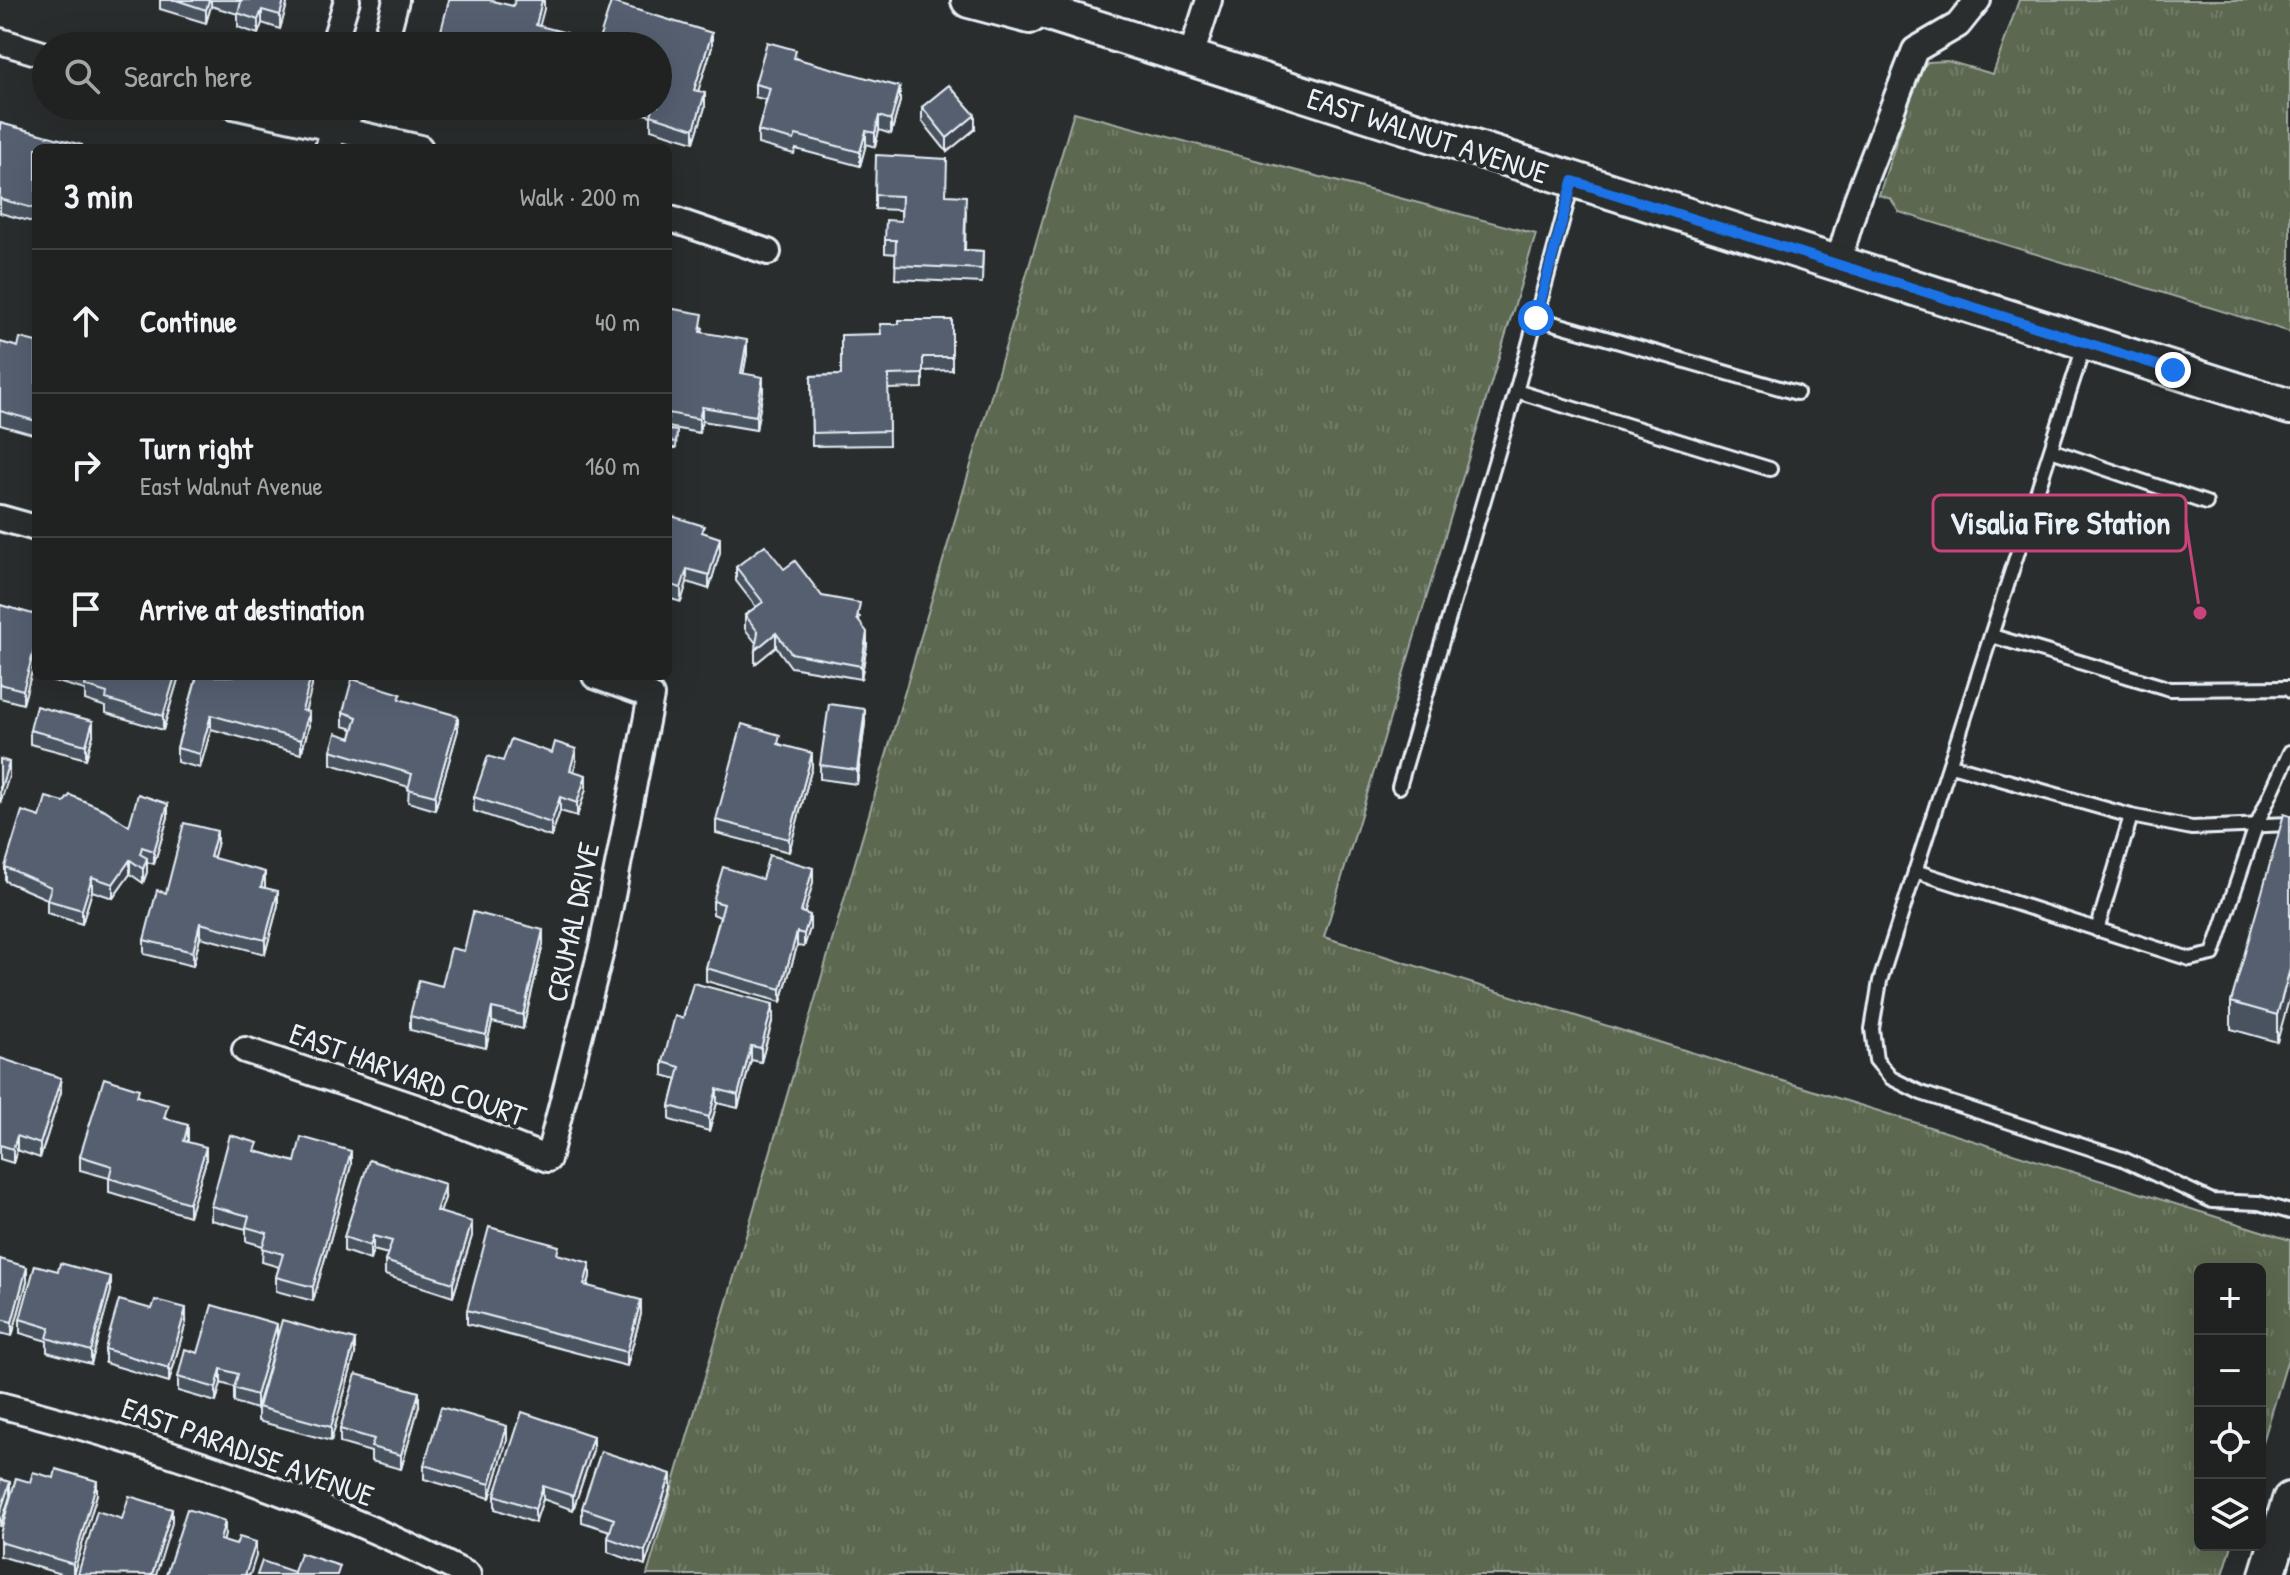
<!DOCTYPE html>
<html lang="en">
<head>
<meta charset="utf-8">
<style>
	body { margin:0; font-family:"Patrick Hand",sans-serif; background:#282a2a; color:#f1f3f6 }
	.controls { position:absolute; right:24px; bottom:24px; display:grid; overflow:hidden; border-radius:12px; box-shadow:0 8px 32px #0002 }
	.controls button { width:72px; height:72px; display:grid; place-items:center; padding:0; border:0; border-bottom:2px solid #3d3f40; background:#202222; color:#f1f3f6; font:40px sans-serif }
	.stop { position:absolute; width:24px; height:24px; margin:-18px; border:6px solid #1a73e8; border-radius:50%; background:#fff }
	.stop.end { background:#1a73e8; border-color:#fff; box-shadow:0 2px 8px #0008 }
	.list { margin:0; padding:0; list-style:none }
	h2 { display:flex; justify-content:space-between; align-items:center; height:104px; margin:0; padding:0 32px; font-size:34px }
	h2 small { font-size:26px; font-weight:400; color:#a2a4a5 }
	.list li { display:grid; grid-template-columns:52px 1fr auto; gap:24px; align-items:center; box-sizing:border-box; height:144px; padding:0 32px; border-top:2px solid #3d3f40 }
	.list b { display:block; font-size:30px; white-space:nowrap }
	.list p { margin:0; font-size:26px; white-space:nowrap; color:#a2a4a5 }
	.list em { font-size:26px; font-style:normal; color:#a2a4a5 }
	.icon { flex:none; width:44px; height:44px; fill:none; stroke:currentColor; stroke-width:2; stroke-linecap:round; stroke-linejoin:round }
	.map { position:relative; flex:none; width:2290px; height:1575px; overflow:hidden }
	.search { position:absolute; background:#202222; box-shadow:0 8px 32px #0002; left:32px; top:32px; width:640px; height:88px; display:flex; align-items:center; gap:20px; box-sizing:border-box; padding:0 28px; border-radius:44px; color:#a2a4a5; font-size:30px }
	.panel { position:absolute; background:#202222; box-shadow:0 8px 32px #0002; left:32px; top:144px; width:640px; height:536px; border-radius:12px }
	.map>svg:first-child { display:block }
	.grass { fill:url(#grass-tufts); stroke:#a2aca4; stroke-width:2 }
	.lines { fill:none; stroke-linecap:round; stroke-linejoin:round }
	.service-casing { stroke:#e8f1f8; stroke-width:18 }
	.minor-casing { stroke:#e8f1f8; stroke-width:30 }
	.secondary-casing { stroke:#e8f1f8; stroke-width:40 }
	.service { stroke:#2a2d2e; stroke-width:12 }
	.minor { stroke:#2a2d2e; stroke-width:24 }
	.secondary { stroke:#2a2d2e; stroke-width:34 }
	.wall { fill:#495260; stroke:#e8f1f8; stroke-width:2 }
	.shaded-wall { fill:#3c424e; stroke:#e8f1f8; stroke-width:2 }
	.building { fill:#555f70; stroke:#e8f1f8; stroke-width:2 }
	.route { stroke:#1a73e8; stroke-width:10 }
	.labels { text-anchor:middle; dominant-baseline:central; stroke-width:8; stroke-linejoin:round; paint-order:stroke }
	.street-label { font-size:30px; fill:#e8f1f8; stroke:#2a2d2e }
	.leader { fill:none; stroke:#ca437a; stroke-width:3 }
	.callout-dot { fill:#ca437a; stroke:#2a2d2e; stroke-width:3 }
	.callout { fill:#2a2d2e; stroke:#ca437a; stroke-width:3 }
	.callout-label { font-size:32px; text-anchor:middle; font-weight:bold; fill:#e8f1f8 }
</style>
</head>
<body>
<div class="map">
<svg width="2290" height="1575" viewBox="0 0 2290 1575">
	<defs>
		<pattern id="grass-tufts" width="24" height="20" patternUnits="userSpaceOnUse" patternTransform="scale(2)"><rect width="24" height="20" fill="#5c6850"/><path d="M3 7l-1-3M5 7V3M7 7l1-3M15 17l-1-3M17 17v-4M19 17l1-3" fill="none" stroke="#737e6a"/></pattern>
	</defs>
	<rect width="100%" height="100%" fill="#2a2d2e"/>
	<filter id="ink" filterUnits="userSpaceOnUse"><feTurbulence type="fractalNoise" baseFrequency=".0125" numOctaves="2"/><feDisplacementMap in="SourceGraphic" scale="16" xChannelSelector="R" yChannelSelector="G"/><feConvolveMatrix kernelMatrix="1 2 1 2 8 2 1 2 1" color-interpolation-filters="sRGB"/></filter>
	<g filter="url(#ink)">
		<g class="grass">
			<polygon points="2019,0 2290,0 2290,332 1899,212 1891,199 1879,195 1919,71 1928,62 1947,61 1993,74"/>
			<polygon points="1074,112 1536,234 1324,937 2290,1240 2290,1352 2260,1452 2260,1269 2200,1269 2200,1545 2232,1545 2223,1575 647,1575"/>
		</g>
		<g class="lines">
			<defs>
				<g id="service">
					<polyline points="1536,318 1797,393"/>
					<polyline points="2084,346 1880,981 1872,1029 1876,1060 1891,1078 1921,1093 2123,1159 2212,1201 2259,1203 2290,1212"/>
					<polyline points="1516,391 1770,469"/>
					<polyline points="2051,450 2206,503"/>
					<polyline points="1992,636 2170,689 2287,688 2290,691"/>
					<polyline points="1951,765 2131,816 2192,828 2290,824"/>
					<polyline points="1399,787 1519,381 1573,181"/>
					<polyline points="1915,871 2190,959 2213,954 2256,826 2290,752"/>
					<polyline points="2097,930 2131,816"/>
				</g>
				<g id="minor">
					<polyline points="0,41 46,55"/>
					<polyline points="333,46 347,0"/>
					<polyline points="384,46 396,0"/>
					<polyline points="1190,59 1209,0"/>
					<polyline points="234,106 420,148"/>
					<polyline points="328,148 334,128 358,106"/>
					<polyline points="668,218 768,252"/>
					<polyline points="1838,263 1857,199 1915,50 1958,25 1978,0"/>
					<polyline points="0,518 36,528"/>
					<polyline points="245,1050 424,1110 548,1159 602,947 651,696 595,676"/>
					<path d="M0 1405C161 1446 320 1499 468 1575"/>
				</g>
				<g id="secondary">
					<polyline points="969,0 1030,16"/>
					<polyline points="1008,0 2290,407"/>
					<polyline points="2267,1575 2290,1500"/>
				</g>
			</defs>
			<use href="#service" class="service-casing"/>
			<use href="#minor" class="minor-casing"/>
			<use href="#secondary" class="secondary-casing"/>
			<use href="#service" class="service"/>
			<use href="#minor" class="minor"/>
			<use href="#secondary" class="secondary"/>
		</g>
		<g class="wall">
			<polygon points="160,0 287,0 287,4 280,29 262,23 258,34 238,27 238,14 211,6 206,23 160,9"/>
			<polygon points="712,47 698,91 705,107 694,142 651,129 651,116 619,106 658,106"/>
			<polygon points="796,58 900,101 891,134 879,130 875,147 866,144 860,166 796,149 794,154 758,144 758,131 766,100 755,97 755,84"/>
			<polygon points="922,107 975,129 947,152 922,121"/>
			<polygon points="0,123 82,148 36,148 36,223 0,213"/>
			<polygon points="875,195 946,195 966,210 965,250 983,251 982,283 895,279 896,254 885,253 885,240 901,221 901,210 875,209"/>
			<polygon points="668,308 703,328 702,332 747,354 743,373 763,391 756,430 702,421 699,433 668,427"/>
			<polygon points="952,320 952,370 923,371 923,388 888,389 889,445 812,446 811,376 841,375 880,334 899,324"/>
			<polygon points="0,342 18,347 36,342 36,435 0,425"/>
			<polygon points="668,430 677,431 676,448 668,448"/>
			<polygon points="668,515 704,533 720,552 709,589 687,582 681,602 668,598"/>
			<polygon points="736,567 784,569 822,596 860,617 859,621 867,645 861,679 791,667 776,647 755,664 756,643 745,629 745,615 756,607 736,581"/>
			<polygon points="0,605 36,615 36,656 23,704 0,698"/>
			<polygon points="47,676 179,676 163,730 106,713 106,707 85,700 85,690 47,679"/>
			<polygon points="197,676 312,676 312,686 305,711 309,726 301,754 211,729 200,768 177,762 177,748"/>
			<polygon points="401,700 458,730 435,810 408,802 409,787 331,764 331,750 351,738 353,729 343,726 343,712"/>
			<polygon points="865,723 857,784 820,779 820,765"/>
			<polygon points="30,730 93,735 86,759 30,744"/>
			<polygon points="780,744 812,767 789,852 716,833 716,820"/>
			<polygon points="576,763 574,771 586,789 577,816 560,811 551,837 474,811 474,797"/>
			<polygon points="2290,816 2277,1042 2231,1029 2231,1002"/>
			<polygon points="40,817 129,826 168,817 154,864 147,862 147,872 143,883 130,874 113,898 92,891 82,924 47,913 47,899 5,881 5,867"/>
			<polygon points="217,845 213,858 265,886 264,888 278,905 265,954 200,937 193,966 144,954 144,940 166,893"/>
			<polygon points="762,879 813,882 804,913 810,928 804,947 797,946 781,1002 706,981 706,968 720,917 713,914 713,901"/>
			<polygon points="543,944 523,1029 492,1022 486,1048 410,1030 410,1016 442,986 464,951"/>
			<polygon points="683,1018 773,1018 761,1062 751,1060 738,1108 717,1103 709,1131 670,1120 670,1106 677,1079 663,1075 663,1062"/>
			<polygon points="0,1058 61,1092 40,1158 17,1150 13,1163 0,1159"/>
			<polygon points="139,1096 168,1119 188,1139 187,1142 206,1161 189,1216 109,1192 109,1178 80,1170 80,1156"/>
			<polygon points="258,1152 295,1162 351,1165 313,1301 276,1291 276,1277 279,1267 262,1262 263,1246 246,1241 246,1229 211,1220 211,1206"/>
			<polygon points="445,1198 440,1212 472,1236 453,1297 385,1275 385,1261 388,1254 373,1250 370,1260 344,1251 344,1237"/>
			<polygon points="559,1255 590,1276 588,1286 641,1314 627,1366 467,1324 467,1310"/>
			<polygon points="0,1259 27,1281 12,1336 0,1333"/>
			<polygon points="111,1291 91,1364 47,1352 47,1341 20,1333 20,1319"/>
			<polygon points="186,1322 169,1382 105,1363 105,1349"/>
			<polygon points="277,1338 256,1409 234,1402 234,1387 221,1383 216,1402 178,1391 178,1377 198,1353"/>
			<polygon points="355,1354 331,1441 258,1421 258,1407"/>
			<polygon points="419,1406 401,1469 371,1461 371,1452 340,1443 340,1429"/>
			<polygon points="507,1440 490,1498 424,1479 424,1465"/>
			<polygon points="593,1450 573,1510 543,1499 535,1523 495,1509 495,1495"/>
			<polygon points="30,1482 97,1494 73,1575 64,1575 0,1556 0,1534"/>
			<polygon points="671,1488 645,1565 608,1552 608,1538 610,1531 582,1522 582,1508"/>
		</g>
		<g class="shaded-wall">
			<polygon points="209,0 211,0 211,6 206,23 206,10"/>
			<polygon points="284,0 287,0 287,4 280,29 280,15"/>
			<polygon points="542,0 544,0 544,9 536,39 536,25"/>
			<polygon points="262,10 262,23 258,34 258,20"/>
			<polygon points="712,33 712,47 694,104 694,90"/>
			<polygon points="900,87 900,101 891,134 891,120"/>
			<polygon points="705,93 705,107 694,142 694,129"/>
			<polygon points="975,115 975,129 947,152 947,138"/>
			<polygon points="879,116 879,130 875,147 875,133"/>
			<polygon points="866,131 866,144 860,166 860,152"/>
			<polygon points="747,340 747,354 741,387 741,373"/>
			<polygon points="763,377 763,391 756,430 756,416"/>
			<polygon points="702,407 702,421 699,433 699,419"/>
			<polygon points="720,538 720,552 709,589 709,575"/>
			<polygon points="687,569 687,582 681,602 681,588"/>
			<polygon points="867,632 867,645 861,679 861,666"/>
			<polygon points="776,633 776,647 755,664 755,650"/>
			<polygon points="36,643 36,656 23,704 23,690"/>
			<polygon points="175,676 179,676 163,730 163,716"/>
			<polygon points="311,676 312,686 302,724 302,710"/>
			<polygon points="865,709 865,723 857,784 857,770"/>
			<polygon points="309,712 309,726 301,754 301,740"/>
			<polygon points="211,715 211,729 200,768 200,754"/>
			<polygon points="458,716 458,730 435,810 435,796"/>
			<polygon points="93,721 93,735 86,759 86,745"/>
			<polygon points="576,749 576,763 570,783 570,770"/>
			<polygon points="812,753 812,767 789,852 789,839"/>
			<polygon points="9,762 9,776 0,804 0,790"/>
			<polygon points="586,775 586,789 577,816 577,803"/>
			<polygon points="560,797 560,811 551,837 551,823"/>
			<polygon points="168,804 168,817 154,864 154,851"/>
			<polygon points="217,831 217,845 210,871 210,857"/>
			<polygon points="147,858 147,872 143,883 143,869"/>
			<polygon points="130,860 130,874 113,898 113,884"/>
			<polygon points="813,868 813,882 801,926 801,912"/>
			<polygon points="265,872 265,886 261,901 261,887"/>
			<polygon points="92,877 92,891 82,924 82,910"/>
			<polygon points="278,891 278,905 265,954 265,940"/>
			<polygon points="810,915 810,928 804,947 804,934"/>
			<polygon points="200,923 200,937 193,966 193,952"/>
			<polygon points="543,930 543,944 523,1029 523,1015"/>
			<polygon points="797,932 797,946 781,1002 781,989"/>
			<polygon points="2290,969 2290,996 2277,1042 2277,1015"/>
			<polygon points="773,1004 773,1018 761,1062 761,1048"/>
			<polygon points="492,1008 492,1022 486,1048 486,1035"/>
			<polygon points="751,1046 751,1060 738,1108 738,1095"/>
			<polygon points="61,1078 61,1092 40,1158 40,1144"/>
			<polygon points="717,1089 717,1103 709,1131 709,1117"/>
			<polygon points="188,1125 188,1139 184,1155 184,1141"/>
			<polygon points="17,1136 17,1150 13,1163 13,1149"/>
			<polygon points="206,1147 206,1161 189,1216 189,1203"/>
			<polygon points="351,1151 351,1165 313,1301 313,1287"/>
			<polygon points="445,1184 445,1198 436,1225 436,1211"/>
			<polygon points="472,1222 472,1236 453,1297 453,1283"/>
			<polygon points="373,1236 373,1250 370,1260 370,1246"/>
			<polygon points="590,1263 590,1276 584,1299 584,1285"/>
			<polygon points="27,1267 27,1281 12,1336 12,1322"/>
			<polygon points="111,1277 111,1291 91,1364 91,1351"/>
			<polygon points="641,1300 641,1314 627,1366 627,1352"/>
			<polygon points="186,1308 186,1322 169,1382 169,1368"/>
			<polygon points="277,1324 277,1338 256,1409 256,1395"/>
			<polygon points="355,1340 355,1354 331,1441 331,1427"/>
			<polygon points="221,1369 221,1383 216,1402 216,1388"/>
			<polygon points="419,1392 419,1406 401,1469 401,1455"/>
			<polygon points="507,1426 507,1440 490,1498 490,1484"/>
			<polygon points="593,1436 593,1450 573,1510 573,1496"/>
			<polygon points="671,1474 671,1488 645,1565 645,1551"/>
			<polygon points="97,1481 97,1494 73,1575 73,1564"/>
			<polygon points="10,1482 10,1496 0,1527 0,1513"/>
			<polygon points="543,1486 543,1499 535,1523 535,1509"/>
			<polygon points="172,1509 172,1523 156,1575 152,1575"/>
			<polygon points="225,1521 225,1535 220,1554 220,1540"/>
			<polygon points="256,1542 256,1556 250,1575 245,1575"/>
		</g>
		<g class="building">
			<polygon points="176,0 209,0 206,10"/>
			<polygon points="236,0 284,0 280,15 262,10 258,20 238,13 241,2"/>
			<polygon points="449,0 489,0 513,6 515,0 542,0 536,25 567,33 564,46 437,46"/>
			<polygon points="611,2 712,33 694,90 705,93 694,129 651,115 654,106 658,106 658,46 597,46"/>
			<polygon points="767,42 796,50 794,58 900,87 891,120 879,116 875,133 866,131 860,152 796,135 794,140 758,131 770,88 755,84"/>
			<polygon points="949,85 975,115 947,138 922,107"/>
			<polygon points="0,123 82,145 81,148 36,148 36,209 0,199"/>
			<polygon points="876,155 947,159 946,195 966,196 964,250 983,251 982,269 895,265 896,240 885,240 886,220 901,221 902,196 875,195"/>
			<polygon points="668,308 703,314 700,332 747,340 741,373 763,377 756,416 702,407 699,419 668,413"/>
			<polygon points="899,320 952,320 952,357 923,357 923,374 888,375 889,431 812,433 811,376 841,375 841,335 881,334 880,324 899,324"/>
			<polygon points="20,338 36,342 36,421 0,411 0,342 18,347"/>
			<polygon points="668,430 677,431 676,442 668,441"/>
			<polygon points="668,515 704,526 702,532 720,538 709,575 687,569 681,588 668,584"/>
			<polygon points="765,545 784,569 795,561 822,596 860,603 857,619 867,632 861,666 791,653 776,633 755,650 758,632 745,615 763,602 736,567"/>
			<polygon points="0,605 36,615 36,643 23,690 0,684"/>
			<polygon points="83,676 175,676 163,716 106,699 107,693 85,686 87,677"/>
			<polygon points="197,676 311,676 302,710 309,712 301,740 211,715 200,754 177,748"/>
			<polygon points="352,679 401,694 399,699 458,716 435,796 408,789 412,774 331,750 336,733 351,738 357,717 343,712"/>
			<polygon points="829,704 865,709 857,770 820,765"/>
			<polygon points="36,706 93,721 86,745 30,730"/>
			<polygon points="742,724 780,735 778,744 812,753 789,839 716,820"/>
			<polygon points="511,739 552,753 555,742 576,749 570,770 586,775 577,803 560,797 551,823 474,797 488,756 503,761"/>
			<polygon points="0,759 9,762 0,790"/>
			<polygon points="138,794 168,804 154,851 142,847 140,854 147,858 143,869 130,860 113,884 92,877 82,910 47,900 51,887 5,867 22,811 40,817 46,797 64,802 70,795 105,810 129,826"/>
			<polygon points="2284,814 2290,816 2290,969 2277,1015 2231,1002"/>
			<polygon points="184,823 217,831 210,857 265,872 261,887 278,891 265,940 200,923 193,952 144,940 157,890 166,893"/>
			<polygon points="769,855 813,868 801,912 810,915 804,934 797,932 781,989 706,968 724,904 713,901 723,867 762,879"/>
			<polygon points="473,912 543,930 523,1015 492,1008 486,1035 410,1016 419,980 442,986 451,948 464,951"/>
			<polygon points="693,983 773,1004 761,1048 751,1046 738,1095 717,1089 709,1117 670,1106 680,1067 663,1062 675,1016 683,1018"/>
			<polygon points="0,1058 61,1078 40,1144 17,1136 13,1149 0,1145"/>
			<polygon points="104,1078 139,1089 137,1096 168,1105 164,1118 188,1125 184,1141 206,1147 189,1203 109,1178 112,1166 80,1156"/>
			<polygon points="230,1135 258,1143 255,1151 295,1162 301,1137 351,1151 313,1287 276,1277 283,1254 262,1248 267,1233 246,1227 249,1216 211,1206"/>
			<polygon points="369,1160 445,1184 436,1211 472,1222 453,1283 385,1261 392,1241 373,1236 370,1246 344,1237"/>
			<polygon points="489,1227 559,1246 557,1254 590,1263 584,1285 641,1300 627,1352 467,1310"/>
			<polygon points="0,1259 27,1267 12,1322 0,1319"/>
			<polygon points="60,1263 111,1277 91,1351 47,1338 50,1328 20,1319 35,1265 58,1271"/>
			<polygon points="119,1300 152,1309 155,1300 186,1308 169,1368 105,1349"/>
			<polygon points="212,1305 277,1324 256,1395 234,1388 238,1374 221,1369 216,1388 178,1377 185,1349 198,1353"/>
			<polygon points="282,1320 355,1340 331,1427 258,1407"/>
			<polygon points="356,1374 419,1392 401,1455 371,1447 374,1439 340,1429"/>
			<polygon points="441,1407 507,1426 490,1484 424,1465"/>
			<polygon points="522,1412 593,1436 573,1496 543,1486 535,1509 495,1495"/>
			<polygon points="601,1451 671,1474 645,1551 608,1538 614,1519 582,1508"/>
			<polygon points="56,1469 97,1481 73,1564 0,1542 0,1534 16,1478 30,1482 33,1472 54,1478"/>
			<polygon points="0,1479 10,1482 0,1513"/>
			<polygon points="129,1496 172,1509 152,1575 78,1574 97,1511 122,1519"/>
			<polygon points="187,1509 225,1521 220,1540 236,1545 239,1537 256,1542 245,1575 166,1575"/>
			<polygon points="300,1553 340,1566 337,1575 257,1575 262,1561 294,1572"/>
		</g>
	</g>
	<g class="lines" filter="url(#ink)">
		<polyline class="route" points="1536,318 1573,181 2173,370"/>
	</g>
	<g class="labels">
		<g class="street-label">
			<text transform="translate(1428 135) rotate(18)">EAST WALNUT AVENUE</text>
			<text transform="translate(572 922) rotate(-78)">CRUMAL DRIVE</text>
			<text transform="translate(408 1074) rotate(20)">EAST HARVARD COURT</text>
			<text transform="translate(248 1451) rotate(20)">EAST PARADISE AVENUE</text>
		</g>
	</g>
	<path class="leader" d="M2200 613L2186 523"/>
	<circle class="callout-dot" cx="2200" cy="613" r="8"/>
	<rect class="callout" x="1933" y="495" width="253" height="56" rx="8"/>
	<g class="callout-label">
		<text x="2060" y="534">Visalia Fire Station</text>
	</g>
</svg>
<div class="controls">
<button>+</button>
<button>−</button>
<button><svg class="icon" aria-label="locate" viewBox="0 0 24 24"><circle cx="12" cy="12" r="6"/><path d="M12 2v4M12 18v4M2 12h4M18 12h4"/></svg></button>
<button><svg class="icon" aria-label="layers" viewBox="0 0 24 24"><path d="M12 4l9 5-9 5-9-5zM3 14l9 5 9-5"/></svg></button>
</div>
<div class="stop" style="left:1536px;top:318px"></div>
<div class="stop end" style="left:2173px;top:370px"></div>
<div class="search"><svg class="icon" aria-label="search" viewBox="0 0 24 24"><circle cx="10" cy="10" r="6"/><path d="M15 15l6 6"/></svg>Search here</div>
<section class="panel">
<h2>3 min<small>Walk · 200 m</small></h2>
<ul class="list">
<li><svg class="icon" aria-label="ahead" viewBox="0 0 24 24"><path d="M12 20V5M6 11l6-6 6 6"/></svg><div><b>Continue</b></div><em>40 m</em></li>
<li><svg class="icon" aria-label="right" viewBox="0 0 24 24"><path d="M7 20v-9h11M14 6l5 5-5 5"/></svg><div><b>Turn right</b><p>East Walnut Avenue</p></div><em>160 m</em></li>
<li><svg class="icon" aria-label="arrive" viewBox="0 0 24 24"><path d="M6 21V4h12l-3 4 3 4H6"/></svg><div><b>Arrive at destination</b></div></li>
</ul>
</section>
</div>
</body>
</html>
